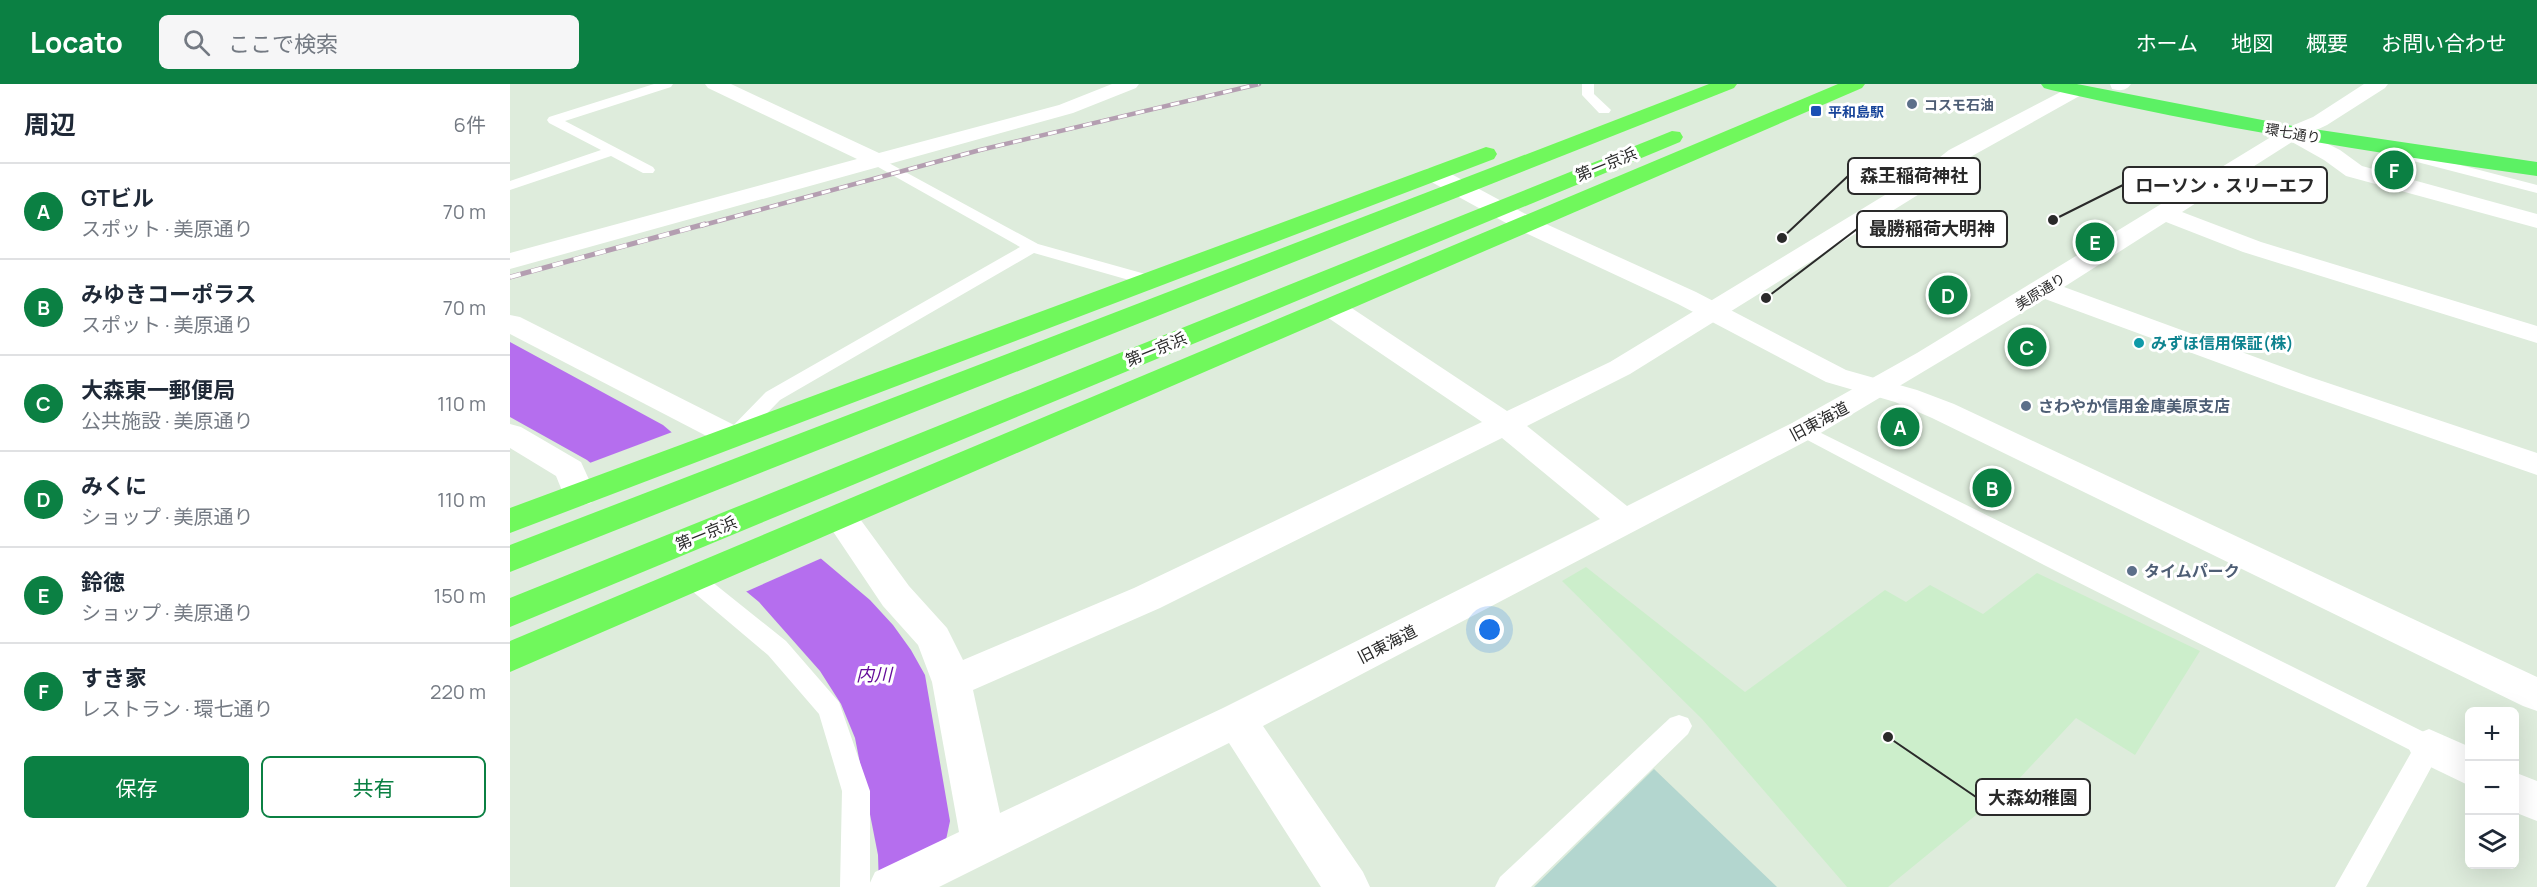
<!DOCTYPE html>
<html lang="ja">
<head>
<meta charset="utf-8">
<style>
	body { margin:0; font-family:Manrope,"Noto Sans JP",sans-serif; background:#f6f6f7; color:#1f2937 }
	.controls { position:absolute; right:18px; bottom:18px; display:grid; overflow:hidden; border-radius:9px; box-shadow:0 6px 24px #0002 }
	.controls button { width:54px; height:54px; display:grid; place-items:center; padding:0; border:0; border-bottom:2px solid #e0e1e3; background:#fff; color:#1f2937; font:30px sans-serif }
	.you { position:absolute; left:980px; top:546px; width:21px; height:21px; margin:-15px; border:4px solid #fff; border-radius:50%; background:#1a73e8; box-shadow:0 0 0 9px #1a73e833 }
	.badge { display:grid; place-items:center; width:39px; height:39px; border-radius:50%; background:#0b8043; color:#fff; font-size:20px; font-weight:700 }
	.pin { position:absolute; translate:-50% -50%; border:3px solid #fff; box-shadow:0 2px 6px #0006 }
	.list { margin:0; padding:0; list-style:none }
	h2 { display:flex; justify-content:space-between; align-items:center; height:78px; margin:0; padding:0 24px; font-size:26px }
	h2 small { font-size:20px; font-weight:400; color:#747a83 }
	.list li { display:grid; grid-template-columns:39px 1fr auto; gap:18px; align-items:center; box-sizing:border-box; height:96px; padding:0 24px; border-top:2px solid #e0e1e3 }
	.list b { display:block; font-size:22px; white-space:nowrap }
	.list p { margin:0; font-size:20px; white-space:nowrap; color:#747a83 }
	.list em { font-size:20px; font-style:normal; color:#747a83 }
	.actions { display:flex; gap:12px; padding:18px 24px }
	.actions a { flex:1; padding:14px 0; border:2px solid #0b8043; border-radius:9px; text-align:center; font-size:21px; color:#0b8043 }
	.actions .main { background:#0b8043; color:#fff }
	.icon { flex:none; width:33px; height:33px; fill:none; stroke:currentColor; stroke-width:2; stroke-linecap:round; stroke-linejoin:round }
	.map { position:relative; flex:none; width:2027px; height:803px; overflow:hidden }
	header { display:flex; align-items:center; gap:36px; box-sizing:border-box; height:84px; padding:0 30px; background:#0b8043; color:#fff }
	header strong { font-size:28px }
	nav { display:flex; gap:33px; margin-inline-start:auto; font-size:21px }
	.search { width:420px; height:54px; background:#f6f6f7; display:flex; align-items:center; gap:15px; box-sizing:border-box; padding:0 21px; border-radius:9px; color:#747a83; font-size:22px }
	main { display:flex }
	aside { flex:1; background:#fff }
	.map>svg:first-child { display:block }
	.education { fill:#cceecb }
	.cemetery { fill:#b3d6cf }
	.water { fill:#b56eee }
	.pier { fill:#deecdc }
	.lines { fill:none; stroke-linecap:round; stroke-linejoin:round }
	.service { fill:#fff; fill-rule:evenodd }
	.minor { fill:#fff; fill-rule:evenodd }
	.tertiary { fill:#fff; fill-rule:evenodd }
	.primary { fill:#5cf164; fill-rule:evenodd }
	.trunk { fill:#70f85c; fill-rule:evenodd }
	.rail-far1-casing { stroke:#b49eb1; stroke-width:4.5 }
	.rail-casing { stroke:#b49eb1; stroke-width:5 }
	.rail-far1 { stroke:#fff; stroke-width:3; stroke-dasharray:9; stroke-linecap:butt }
	.rail { stroke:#fff; stroke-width:4; stroke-dasharray:11; stroke-linecap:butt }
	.service-dot { fill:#5c6f8a; stroke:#fff; stroke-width:2 }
	.transit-dot { fill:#1a4fb4; stroke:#fff; stroke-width:2 }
	.culture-dot { fill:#0f9aa8; stroke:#fff; stroke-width:2 }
	.labels { text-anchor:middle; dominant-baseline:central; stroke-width:6; stroke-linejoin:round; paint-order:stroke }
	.far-service-label { font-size:14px; font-weight:bold; fill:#4e5e75; stroke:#fff; text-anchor:start }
	.far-transit-label { font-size:14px; font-weight:bold; fill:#164399; stroke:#fff; text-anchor:start }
	.far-street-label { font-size:14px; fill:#2a2a2a; stroke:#fff }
	.street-label { font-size:16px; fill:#2a2a2a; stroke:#fff }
	.culture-label { font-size:16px; font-weight:bold; fill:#0d838f; stroke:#fff; text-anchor:start }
	.service-label { font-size:16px; font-weight:bold; fill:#4e5e75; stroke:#fff; text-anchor:start }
	.water-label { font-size:18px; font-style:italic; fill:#660d9a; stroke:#fff }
	.leader { fill:none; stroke:#2a2a2a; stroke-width:2 }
	.callout-dot { fill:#2a2a2a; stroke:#fff; stroke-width:2 }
	.callout { fill:#fff; stroke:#2a2a2a; stroke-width:2 }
	.callout-label { font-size:18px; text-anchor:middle; font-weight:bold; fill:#2a2a2a }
</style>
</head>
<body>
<header>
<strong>Locato</strong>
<div class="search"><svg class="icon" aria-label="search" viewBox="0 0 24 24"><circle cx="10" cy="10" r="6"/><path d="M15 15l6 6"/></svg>ここで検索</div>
<nav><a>ホーム</a><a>地図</a><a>概要</a><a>お問い合わせ</a></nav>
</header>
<main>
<aside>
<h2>周辺<small>6件</small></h2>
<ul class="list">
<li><span class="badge">A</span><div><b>GTビル</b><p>スポット · 美原通り</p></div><em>70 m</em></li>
<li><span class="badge">B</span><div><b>みゆきコーポラス</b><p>スポット · 美原通り</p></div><em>70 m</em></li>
<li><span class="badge">C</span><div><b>大森東一郵便局</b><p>公共施設 · 美原通り</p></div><em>110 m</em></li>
<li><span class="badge">D</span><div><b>みくに</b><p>ショップ · 美原通り</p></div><em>110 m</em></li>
<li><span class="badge">E</span><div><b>鈴徳</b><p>ショップ · 美原通り</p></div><em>150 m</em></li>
<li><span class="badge">F</span><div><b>すき家</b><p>レストラン · 環七通り</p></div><em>220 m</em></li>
</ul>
<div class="actions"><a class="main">保存</a><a>共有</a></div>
</aside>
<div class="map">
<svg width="2027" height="803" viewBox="0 0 2027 803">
	<rect width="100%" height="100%" fill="#deecdc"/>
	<polygon class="education" points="1076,483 1235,608 1375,506 1396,518 1420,501 1473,530 1527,489 1690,567 1625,671 1566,634 1505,699 1378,803 1337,803 1192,635 1052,497"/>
	<polygon class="cemetery" points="1144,685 1267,803 1024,803"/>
	<polygon class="water" points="0,258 153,341 360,516 383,541 401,566 415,591 440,737 426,803 369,803 368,771 345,654 331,620 310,587 249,518 77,376 0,333"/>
	<polygon class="pier" points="165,347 312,474 233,509 77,380"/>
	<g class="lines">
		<g class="service">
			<polygon points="144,0 163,0 161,3 55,37 143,83 145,86 143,89 133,89 101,72 0,106 0,97 91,66 39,39 37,36 39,33"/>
			<polygon points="1072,0 1084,0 1084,10 1101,26 1099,29 1089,29 1072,11"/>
			<polygon points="1885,64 2027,101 2027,109 1880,71 1878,68 1880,65"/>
			<polygon points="366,72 528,160 646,193 648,197 640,202 524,169 270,316 230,357 223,359 216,357 213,353 216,349 256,308 510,163 361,79 359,76 361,73"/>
			<polygon points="1293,340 1928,655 1932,663 1928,671 1856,803 1825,803 1902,667 1534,481 1286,350 1283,346 1286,342"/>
			<polygon points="183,487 191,489 276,557 329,618 360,707 360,803 330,803 332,707 309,630 258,571 175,501 172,495 175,489"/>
			<polygon points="1169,631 1178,634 1182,642 1178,650 1021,803 985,803 990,793 1160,634"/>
		</g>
		<g class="minor">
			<polygon points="195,0 221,0 369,69 549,21 602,0 629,0 626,4 563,29 0,185 0,169 347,75 198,4"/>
			<path d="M1566 0 1573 2 1576 6 1573 10 1455 76 1419 104 1120 290 1017 342 1117 422 1282 339 1407 269 1774 45 1803 33 1854 0H1878L1875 4 1817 41 1798 50 1830 66 1852 82 2027 130V144L1836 92 1814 76 1782 58 1672 128 1751 158 2027 242V259L1733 168 1656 138 1554 203 1797 292 2027 369V391L1777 304 1535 215 1304 353 753 642 853 788 860 803H811L719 659 429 803H358L365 788 449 748 422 598 408 561 373 522 318 440 313 432 318 424 330 420 342 424 399 502 437 544 453 576 624 504 972 338 811 229 807 223 811 217 821 215 831 217 997 327 1100 278 1403 94 1439 66ZM992 354 1090 435 713 624 490 729 463 606 650 524Z"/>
			<path d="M1600 0H1621C1616 7 1610 7 1602 5Z"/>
			<polygon points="0,231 10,233 234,346 239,353 234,360 223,363 212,360 0,250"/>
			<polygon points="0,340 11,343 71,378 86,411 81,419 69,422 57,419 46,392 0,364"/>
			<polygon points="1919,645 1960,663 1960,702 1904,675 1898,663 1904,651"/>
			<polygon points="2004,688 2027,697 2027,737 2004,728"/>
		</g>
		<polygon class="tertiary" points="924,83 932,85 1025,135 1186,208 1336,286 1407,306 1444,320 2027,593 2027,627 2013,622 1422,334 1385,318 1316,298 1168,220 1007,145 916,95 913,90 916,85"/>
		<path class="primary" d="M1531 0H1567L1783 42 2027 78V92C1864 69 1702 43 1541 6L1534 4Z"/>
		<g class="trunk">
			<polygon points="1199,0 1227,0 1224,4 0,488 0,461"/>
			<polygon points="1328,0 1355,0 1352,4 0,588 0,557"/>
			<polygon points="1162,47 1170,48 1173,53 1170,58 0,543 0,514"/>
			<polygon points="976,63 984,65 987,70 984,75 0,449 0,424"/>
		</g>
		<defs>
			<polyline id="rail-far1" points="190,142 470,66 749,0"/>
			<polyline id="rail" points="0,193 195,140"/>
		</defs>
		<use href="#rail-far1" class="rail-far1-casing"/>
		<use href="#rail" class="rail-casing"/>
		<use href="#rail-far1" class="rail-far1"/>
		<use href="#rail" class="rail"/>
	</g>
	<g class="service-dot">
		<circle cx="1402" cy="20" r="6"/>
		<circle cx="1516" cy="322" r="6"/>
		<circle cx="1622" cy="487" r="6"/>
	</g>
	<rect class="transit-dot" x="1300" y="21" width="12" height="12" rx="3"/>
	<circle class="culture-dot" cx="1629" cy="259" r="6"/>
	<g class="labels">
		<g class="far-service-label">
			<text x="1414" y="20">コスモ石油</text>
		</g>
		<g class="far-transit-label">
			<text x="1318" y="27">平和島駅</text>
		</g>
		<g class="far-street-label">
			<text transform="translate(1783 49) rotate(10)">環七通り</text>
			<text transform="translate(1530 207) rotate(-32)">美原通り</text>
		</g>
		<g class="street-label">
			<text transform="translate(1096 80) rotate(-22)">第一京浜</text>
			<text transform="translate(646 265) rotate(-22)">第一京浜</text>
			<text transform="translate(1309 337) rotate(-28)">旧東海道</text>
			<text transform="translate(196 449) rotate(-22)">第一京浜</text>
			<text transform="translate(877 560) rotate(-27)">旧東海道</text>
		</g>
		<g class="culture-label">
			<text x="1641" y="259">みずほ信用保証(株)</text>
		</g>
		<g class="service-label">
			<text x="1528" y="322">さわやか信用金庫美原支店</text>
			<text x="1634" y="487">タイムパーク</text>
		</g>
		<g class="water-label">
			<text x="364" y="590">内川</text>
		</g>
	</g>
	<path class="leader" d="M1272 154L1338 92M1543 136L1613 101M1256 214L1347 145M1378 653L1466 713"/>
	<g class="callout-dot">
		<circle cx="1272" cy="154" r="6"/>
		<circle cx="1543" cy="136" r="6"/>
		<circle cx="1256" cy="214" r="6"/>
		<circle cx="1378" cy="653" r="6"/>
	</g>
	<g class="callout">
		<rect x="1338" y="74" width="132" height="36" rx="6"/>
		<rect x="1613" y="83" width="204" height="36" rx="6"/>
		<rect x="1347" y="127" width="150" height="36" rx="6"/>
		<rect x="1466" y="695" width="114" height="36" rx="6"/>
	</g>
	<g class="callout-label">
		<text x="1404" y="98">森王稲荷神社</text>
		<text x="1715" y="108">ローソン・スリーエフ</text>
		<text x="1422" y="151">最勝稲荷大明神</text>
		<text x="1523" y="720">大森幼稚園</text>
	</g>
</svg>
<div class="controls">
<button>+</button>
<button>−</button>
<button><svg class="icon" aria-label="layers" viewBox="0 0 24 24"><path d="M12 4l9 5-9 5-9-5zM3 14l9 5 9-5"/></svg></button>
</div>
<div class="you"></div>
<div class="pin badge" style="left:1390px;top:343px">A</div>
<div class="pin badge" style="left:1482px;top:404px">B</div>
<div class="pin badge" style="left:1517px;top:263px">C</div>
<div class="pin badge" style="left:1438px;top:211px">D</div>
<div class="pin badge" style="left:1585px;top:158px">E</div>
<div class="pin badge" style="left:1884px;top:86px">F</div>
</div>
</main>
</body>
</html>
